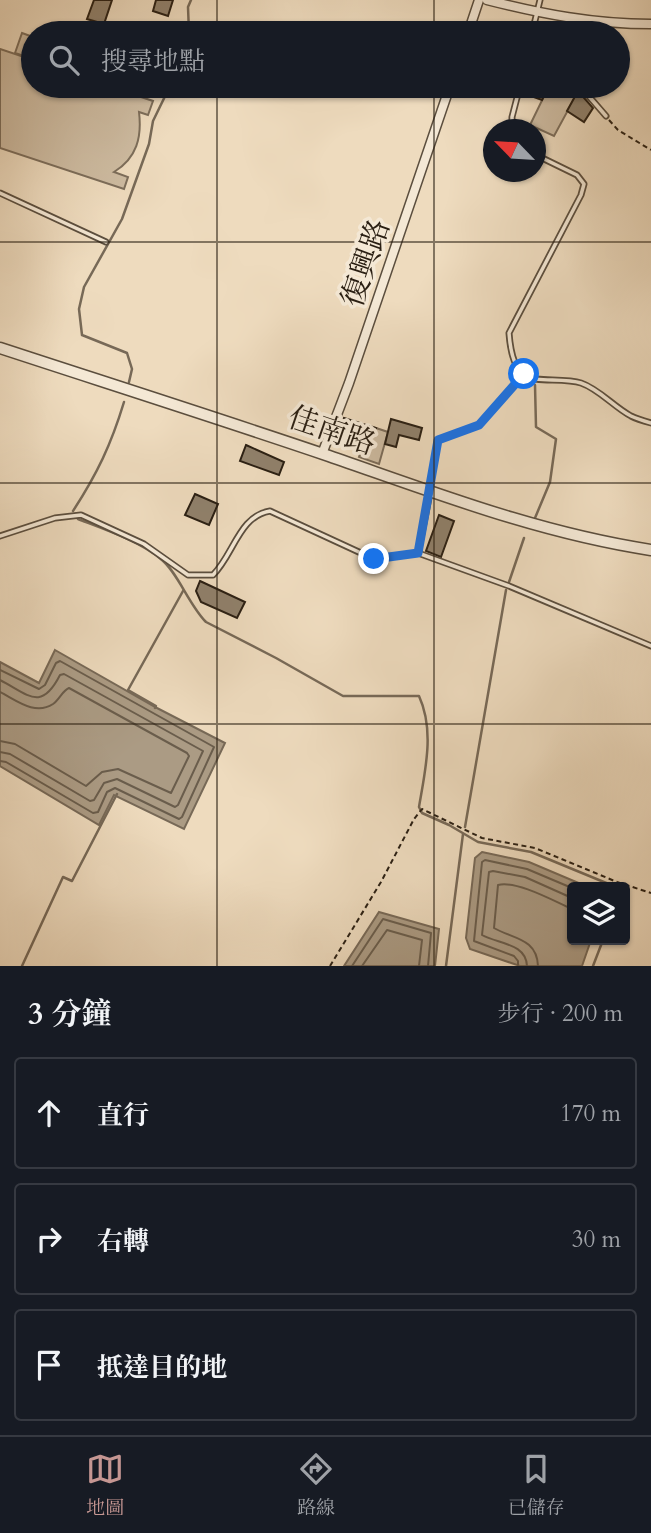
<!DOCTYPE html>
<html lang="zh-TW">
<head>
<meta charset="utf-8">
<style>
	body { margin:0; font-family:Cardo,"Noto Serif TC",serif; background:#242831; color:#f1f3f6 }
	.controls { position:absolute; right:21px; bottom:21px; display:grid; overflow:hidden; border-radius:7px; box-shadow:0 2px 5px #0004 }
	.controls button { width:63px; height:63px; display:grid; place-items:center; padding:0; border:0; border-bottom:2px solid #363941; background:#171b24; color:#f1f3f6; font:35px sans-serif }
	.compass { position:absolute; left:483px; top:119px; width:63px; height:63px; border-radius:50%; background:#171b24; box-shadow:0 2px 5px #0004; rotate:295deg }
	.stop { position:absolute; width:21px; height:21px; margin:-16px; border:5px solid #1a73e8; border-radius:50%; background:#fff }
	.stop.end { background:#1a73e8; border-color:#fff; box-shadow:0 2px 7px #0008 }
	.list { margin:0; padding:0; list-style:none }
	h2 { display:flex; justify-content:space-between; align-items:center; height:91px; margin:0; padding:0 28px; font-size:30px }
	h2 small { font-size:23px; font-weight:400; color:#9ea1a6 }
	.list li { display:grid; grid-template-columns:46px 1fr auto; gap:21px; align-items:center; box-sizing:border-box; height:112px; margin:0 14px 14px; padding:0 14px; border:2px solid #363941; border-radius:7px }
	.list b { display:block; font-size:26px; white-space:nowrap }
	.list em { font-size:23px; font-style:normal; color:#9ea1a6 }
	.icon { flex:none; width:38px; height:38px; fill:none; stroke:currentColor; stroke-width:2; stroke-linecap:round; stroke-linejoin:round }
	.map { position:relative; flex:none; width:651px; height:966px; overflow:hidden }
	.search { position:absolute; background:#171b24; box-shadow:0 2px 5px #0004; left:21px; right:21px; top:21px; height:77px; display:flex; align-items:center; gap:18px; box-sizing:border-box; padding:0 24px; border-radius:38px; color:#9ea1a6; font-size:26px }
	.sheet { height:469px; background:#171b24 }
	nav { display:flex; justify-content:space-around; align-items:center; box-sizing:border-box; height:98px; border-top:2px solid #363941; background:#171b24; font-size:19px; color:#9ea1a6 }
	nav a { display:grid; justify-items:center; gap:4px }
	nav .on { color:#c59692 }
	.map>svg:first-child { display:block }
	.green { fill:#cdbba1; stroke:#7c6d5a; stroke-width:2 }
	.water { fill:#ab9b84; stroke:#776957; stroke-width:2 }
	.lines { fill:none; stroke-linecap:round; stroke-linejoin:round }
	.shore { stroke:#6a5d4c; stroke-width:2 }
	.stream { stroke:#776957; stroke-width:2.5 }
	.building { fill:#90816c; stroke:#2a1f13; stroke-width:2 }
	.service-casing { stroke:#5b4e3e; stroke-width:7 }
	.minor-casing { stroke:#5b4e3e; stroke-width:11 }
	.tertiary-casing { stroke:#5b4e3e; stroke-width:13 }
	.path { stroke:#2a1f13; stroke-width:2; stroke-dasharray:5 3.5; stroke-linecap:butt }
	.service { stroke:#f4e8d5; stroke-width:3.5 }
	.minor { stroke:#f4e8d5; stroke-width:8 }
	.tertiary { stroke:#f4e8d5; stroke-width:10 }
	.route { stroke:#1a73e8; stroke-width:9 }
	.grid { fill:none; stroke:#2a1f13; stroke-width:2; stroke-opacity:0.55 }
	.labels { text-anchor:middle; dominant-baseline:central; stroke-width:7; stroke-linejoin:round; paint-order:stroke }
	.street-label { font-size:30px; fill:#2a1f13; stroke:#f4e8d5 }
</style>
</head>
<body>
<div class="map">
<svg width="651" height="966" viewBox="0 0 651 966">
	<rect width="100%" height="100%" fill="#eedbbe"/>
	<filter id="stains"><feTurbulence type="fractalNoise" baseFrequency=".00286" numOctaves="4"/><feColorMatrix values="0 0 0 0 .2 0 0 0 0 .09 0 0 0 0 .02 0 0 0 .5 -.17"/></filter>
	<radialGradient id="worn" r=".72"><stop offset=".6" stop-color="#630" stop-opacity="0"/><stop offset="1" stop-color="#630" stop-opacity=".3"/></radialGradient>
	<g class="green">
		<polygon points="22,33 33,37 33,59 15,53"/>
		<path d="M0 49 33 60V86H108L153 101 148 115 139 112C142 137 137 158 114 172L128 177 124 189 0 148Z"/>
		<polygon points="549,86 572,86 579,90 554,136 530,125"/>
		<polygon points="370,426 388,432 379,464 359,457"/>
	</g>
	<g class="water">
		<polygon points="55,650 157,708 225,743 184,829 114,795 99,825 0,766 0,662 39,683"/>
		<polygon points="482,852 529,862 588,887 572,887 572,940 591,940 582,966 520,966 470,949 466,938 475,858"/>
		<polygon points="379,912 439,929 435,966 344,966"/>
	</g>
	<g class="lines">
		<g class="shore">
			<polyline points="0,670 39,689 45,685 56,663 60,661 214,747 182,817 179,819 115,788 107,792 98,812 93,813 6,762 0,761"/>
			<path d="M0 680C29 695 41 712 60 675L64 674 203 751 178 805 175 807 117 779 104 783 94 800 90 801 10 754 0 752"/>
			<path d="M0 692C16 700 35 716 53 704 60 699 62 691 69 688L187 753 189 756 171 793 118 769 102 772 86 786 15 744 0 741"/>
			<polyline points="352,966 383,919 431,933 428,966"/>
			<polyline points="362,966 387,930 422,940 419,966"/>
			<polyline points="518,966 518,961 514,956 474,941 482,862 485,860 527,869 572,888"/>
			<path d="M527 966C526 943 498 944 482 935L489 872 493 871 525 877 572 898"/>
			<path d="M538 966C537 938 513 939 494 928L498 885C516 880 554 901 572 909"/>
		</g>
		<g class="stream">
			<polyline points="189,33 188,7 191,0"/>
			<polyline points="129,382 132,369 127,353 82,335 79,309 84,287 122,219 149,144 153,121 170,86"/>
			<path d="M73 511C97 474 111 445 124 402"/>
			<polyline points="535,518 550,482 556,439 536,427 535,385"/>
			<path d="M78 519C104 529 142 542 162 560 178 573 189 605 206 622L276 658 343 696H419C435 731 425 771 419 807L422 813 449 825 478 842 531 852 616 887"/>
			<polyline points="509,582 524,538"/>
			<polyline points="155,708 156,706 128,690 183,591"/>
			<polyline points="465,827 506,590"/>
			<polyline points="22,966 63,877 72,881 117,794"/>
			<polyline points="446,966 463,834"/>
			<polyline points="593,966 603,940"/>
		</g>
	</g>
	<g class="building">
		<polygon points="94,0 112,0 104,24 87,19"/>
		<polygon points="156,0 173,0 168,16 153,11"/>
		<polygon points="532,86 549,86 542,100 528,95"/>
		<polygon points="578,91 593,108 584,122 567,111"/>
		<polygon points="344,418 376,428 373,434 342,424"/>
		<polygon points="391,419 422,428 419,440 399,435 396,447 385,444"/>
		<polygon points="246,445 284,462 279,475 240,461"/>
		<polygon points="195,494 218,504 209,525 185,515"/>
		<polygon points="439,515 454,521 441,557 426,551"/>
		<polygon points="200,581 245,602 237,618 201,602 196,591"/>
	</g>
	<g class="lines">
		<defs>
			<g id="service">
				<polyline points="532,33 540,0"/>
				<polyline points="580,86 606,116"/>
				<polyline points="512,130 512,117 520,86"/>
				<path d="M536 155 577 175 584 184 581 195 509 333C510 347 513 370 527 377 537 382 566 378 581 383 599 389 614 407 631 416 637 419 644 421 651 423"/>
				<polyline points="0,193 106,242"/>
				<path d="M0 536 55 518 81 515 144 544 188 575H213C234 554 239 516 270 511L374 559 418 553 509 586 651 646"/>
				<polyline points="418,553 430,493"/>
			</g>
			<g id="minor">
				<path d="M487 0C542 14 594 24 651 24"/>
				<polyline points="468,33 479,0"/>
				<polyline points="322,454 349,383 450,86"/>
			</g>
			<path id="tertiary" d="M0 348C110 384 220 419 329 456 436 493 539 533 651 550"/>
		</defs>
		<use href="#service" class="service-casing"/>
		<use href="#minor" class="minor-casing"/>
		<use href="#tertiary" class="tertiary-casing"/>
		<g class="path">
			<polyline points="609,120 618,130 651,150"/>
			<polyline points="432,481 438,440 479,425 519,381"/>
			<polyline points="330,966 381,882 414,819 422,809 482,838 535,848 617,882 651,893"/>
		</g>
		<use href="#service" class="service"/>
		<use href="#minor" class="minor"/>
		<use href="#tertiary" class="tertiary"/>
	</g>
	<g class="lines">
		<polyline class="route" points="374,559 418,553 438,440 479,425 524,374"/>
	</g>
	<path class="grid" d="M217 0V33M434 0V33M217 86V966M434 86V966M0 242H651M0 483H651M0 724H651"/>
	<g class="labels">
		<g class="street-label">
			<text transform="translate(366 263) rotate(-71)">復興路</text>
			<text transform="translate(332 431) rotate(19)">佳南路</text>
		</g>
	</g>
	<rect width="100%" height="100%" filter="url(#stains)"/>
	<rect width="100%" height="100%" fill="url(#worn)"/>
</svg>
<div class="controls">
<button><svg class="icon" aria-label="layers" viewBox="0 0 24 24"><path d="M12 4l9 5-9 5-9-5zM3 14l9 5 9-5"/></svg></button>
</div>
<svg class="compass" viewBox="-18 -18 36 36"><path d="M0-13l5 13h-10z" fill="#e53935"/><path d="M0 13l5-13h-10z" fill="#9ea1a6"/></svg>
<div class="stop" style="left:524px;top:374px"></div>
<div class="stop end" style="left:374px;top:559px"></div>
<div class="search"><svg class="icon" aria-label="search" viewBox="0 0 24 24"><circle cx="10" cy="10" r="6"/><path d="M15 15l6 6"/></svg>搜尋地點</div>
</div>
<section class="sheet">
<h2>3 分鐘<small>步行 · 200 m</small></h2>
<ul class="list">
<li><svg class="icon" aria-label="ahead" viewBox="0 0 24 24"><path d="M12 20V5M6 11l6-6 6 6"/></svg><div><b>直行</b></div><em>170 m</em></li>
<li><svg class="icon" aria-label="right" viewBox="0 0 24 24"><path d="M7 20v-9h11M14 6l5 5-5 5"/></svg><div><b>右轉</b></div><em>30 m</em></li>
<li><svg class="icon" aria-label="arrive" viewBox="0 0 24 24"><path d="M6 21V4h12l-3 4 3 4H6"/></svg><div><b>抵達目的地</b></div></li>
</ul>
</section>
<nav>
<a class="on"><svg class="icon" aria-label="map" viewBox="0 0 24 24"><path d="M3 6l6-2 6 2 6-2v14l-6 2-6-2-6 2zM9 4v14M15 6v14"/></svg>地圖</a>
<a><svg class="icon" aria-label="directions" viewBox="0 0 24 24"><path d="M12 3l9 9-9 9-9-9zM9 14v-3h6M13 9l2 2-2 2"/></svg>路線</a>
<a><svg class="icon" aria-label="saved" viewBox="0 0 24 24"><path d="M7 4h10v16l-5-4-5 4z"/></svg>已儲存</a>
</nav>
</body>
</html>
